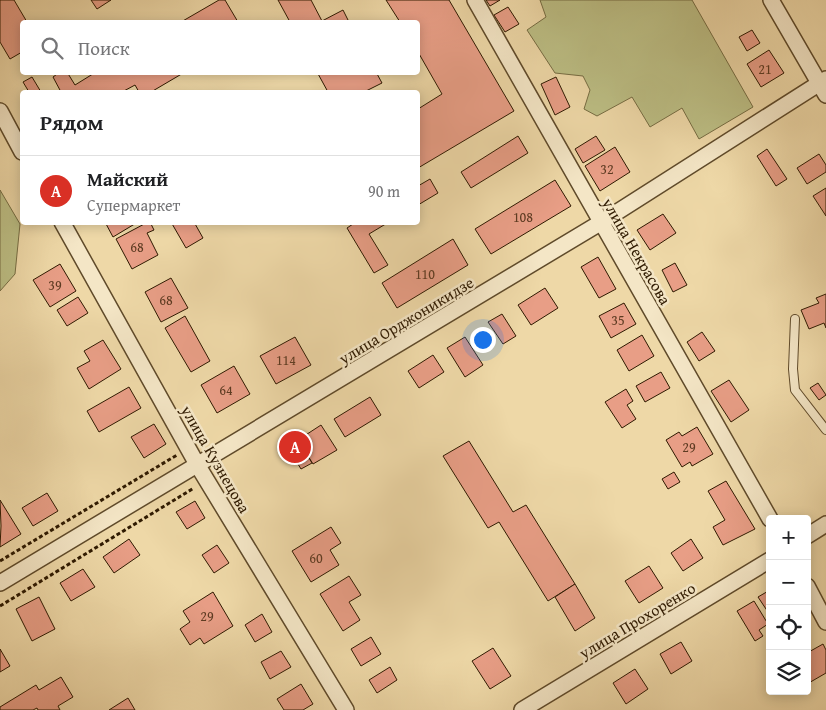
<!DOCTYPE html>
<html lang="ru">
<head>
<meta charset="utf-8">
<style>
	body { margin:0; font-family:"Gentium Book Plus",serif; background:#f6f6f6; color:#202124 }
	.controls { position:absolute; right:15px; bottom:15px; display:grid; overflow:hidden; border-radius:5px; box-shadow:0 2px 12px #0003 }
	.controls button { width:45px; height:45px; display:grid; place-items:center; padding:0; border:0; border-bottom:1px solid #e0e0e0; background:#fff; color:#202124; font:25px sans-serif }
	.you { position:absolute; left:482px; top:339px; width:18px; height:18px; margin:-12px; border:4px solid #fff; border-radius:50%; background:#1a73e8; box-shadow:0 0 0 8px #1a73e833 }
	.badge { display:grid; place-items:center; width:32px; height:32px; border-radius:50%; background:#d93025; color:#fff; font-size:16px; font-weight:700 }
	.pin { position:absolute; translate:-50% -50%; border:2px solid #fff; box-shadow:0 1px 5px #0006 }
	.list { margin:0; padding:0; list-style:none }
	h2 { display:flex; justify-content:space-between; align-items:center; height:65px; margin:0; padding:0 20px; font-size:21px }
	h2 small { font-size:16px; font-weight:400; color:#757577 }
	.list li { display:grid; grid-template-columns:32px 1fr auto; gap:15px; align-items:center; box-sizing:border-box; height:70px; padding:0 20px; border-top:1px solid #e0e0e0 }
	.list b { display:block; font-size:19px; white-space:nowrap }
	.list p { margin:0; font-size:16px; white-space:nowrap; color:#757577 }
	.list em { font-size:16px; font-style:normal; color:#757577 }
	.icon { flex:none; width:28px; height:28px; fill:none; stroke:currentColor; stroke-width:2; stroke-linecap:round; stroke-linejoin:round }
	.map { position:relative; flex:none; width:826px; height:710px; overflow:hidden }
	.search { position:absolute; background:#fff; box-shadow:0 2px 12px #0003; left:20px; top:20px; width:400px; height:55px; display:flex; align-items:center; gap:12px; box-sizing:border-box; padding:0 18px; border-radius:5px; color:#757577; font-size:19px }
	.panel { position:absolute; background:#fff; box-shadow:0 2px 12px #0003; left:20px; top:90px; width:400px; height:135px; border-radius:5px }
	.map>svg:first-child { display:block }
	.green { fill:#bcbe84; stroke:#766c42 }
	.building { fill:#e89e86; stroke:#2f1a01 }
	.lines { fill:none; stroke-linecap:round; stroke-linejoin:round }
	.service-casing { stroke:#5f4a2a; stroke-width:10 }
	.minor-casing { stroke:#5f4a2a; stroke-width:18 }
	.path { stroke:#2f1a01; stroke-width:3; stroke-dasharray:4 2.5; stroke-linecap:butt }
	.service { stroke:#f4e6c6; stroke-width:8 }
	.minor { stroke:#f4e6c6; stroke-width:15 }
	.labels { text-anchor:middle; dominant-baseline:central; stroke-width:5; stroke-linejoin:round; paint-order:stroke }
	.number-label { font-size:14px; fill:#5d3b22 }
	.street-label { font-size:16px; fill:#2f1a01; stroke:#f4e6c6 }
</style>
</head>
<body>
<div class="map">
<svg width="826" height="710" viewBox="0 0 826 710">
	<rect width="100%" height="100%" fill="#eed8a7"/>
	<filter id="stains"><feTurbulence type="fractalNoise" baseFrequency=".004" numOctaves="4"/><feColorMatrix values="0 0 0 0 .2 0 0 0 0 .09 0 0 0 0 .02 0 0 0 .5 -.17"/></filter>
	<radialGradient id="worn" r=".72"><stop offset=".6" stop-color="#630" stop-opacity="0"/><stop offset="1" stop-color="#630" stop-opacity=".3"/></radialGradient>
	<g class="green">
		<polygon points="540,0 692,0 753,107 699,139 682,108 650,127 632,97 597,116 584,109 590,90 583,76 555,73 527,30 546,17"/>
		<polygon points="0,190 20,224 15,274 0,291"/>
	</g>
	<g class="building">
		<polygon points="0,0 14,0 27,22 22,22 22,52 10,59 0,42"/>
		<polygon points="91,0 111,0 97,9"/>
		<polygon points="219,0 225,0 238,22 181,22"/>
		<polygon points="278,0 311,0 322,21 343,10 349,22 290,22"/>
		<polygon points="386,0 449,0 514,111 418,168 418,109 442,94 418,52 418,22 400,22"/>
		<polygon points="486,0 500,0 490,6"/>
		<polygon points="508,7 519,24 505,32 494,15"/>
		<polygon points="752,30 760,43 747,51 739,37"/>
		<polygon points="769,50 784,73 761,87 747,64"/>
		<polygon points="60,72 67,72 75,85 96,72 185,72 151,92 139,92 135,85 122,92 61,92 53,77"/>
		<polygon points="317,72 376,72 382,83 364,92 328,92"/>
		<polygon points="32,77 41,92 29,92 23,82"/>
		<polygon points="556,77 570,107 555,115 541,84"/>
		<polygon points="518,136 528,153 471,188 461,172"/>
		<polygon points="596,136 605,150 583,163 575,149"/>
		<polygon points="615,147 630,172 600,191 585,166"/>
		<polygon points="767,149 787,179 776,186 757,156"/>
		<polygon points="819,154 826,165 826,172 807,184 797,168"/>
		<polygon points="430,179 438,193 418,205 418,186"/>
		<polygon points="555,180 571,206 491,254 475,229"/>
		<polygon points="826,188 826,216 813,196"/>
		<polygon points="663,214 676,233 650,250 637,230"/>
		<polygon points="105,222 138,222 113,237"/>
		<polygon points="148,222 150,222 154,230 147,233 158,255 132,269 116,239"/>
		<polygon points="171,222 194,222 203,238 186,248"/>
		<polygon points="356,222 389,222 369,234 388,265 374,273 347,228"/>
		<polygon points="453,239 468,265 397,308 382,283"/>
		<polygon points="598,257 616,289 599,298 581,267"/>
		<polygon points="675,263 687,285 673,292 662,270"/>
		<polygon points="60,264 76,291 50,307 33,280"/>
		<polygon points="171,278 188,308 161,322 145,292"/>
		<polygon points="545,288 558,308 531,325 518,305"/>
		<polygon points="826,294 826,328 824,323 809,329 801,310 819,303 816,298"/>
		<polygon points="78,297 88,313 67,326 57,310"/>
		<polygon points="624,303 636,324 611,338 599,316"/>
		<polygon points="502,314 516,336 503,344 488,322"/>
		<polygon points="185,316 210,361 191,372 165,328"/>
		<polygon points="702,332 715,351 699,361 687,342"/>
		<polygon points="642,335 654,356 629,371 617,350"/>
		<polygon points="295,337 311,365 276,384 260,356"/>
		<polygon points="465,337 483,365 465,377 447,348"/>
		<polygon points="103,340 121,369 89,389 77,368 90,361 84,351"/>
		<polygon points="433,355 444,372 419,388 408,371"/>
		<polygon points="234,366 250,394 217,413 201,385"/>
		<polygon points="661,372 670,388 645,402 636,386"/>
		<polygon points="729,380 749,410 731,422 711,391"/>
		<polygon points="818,383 826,395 819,400 810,388"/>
		<polygon points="129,387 141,408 99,432 87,411"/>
		<polygon points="626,389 633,401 627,405 636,419 622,428 605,402"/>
		<polygon points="370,397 381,415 345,437 334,419"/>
		<polygon points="154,424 166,444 144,458 131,437"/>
		<polygon points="321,425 337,450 313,464 298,440"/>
		<polygon points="697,427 713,454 692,466 690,462 682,467 666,440 679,432 682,436"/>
		<polygon points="298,440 312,463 301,469 287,446"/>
		<polygon points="469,441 513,512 526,505 575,584 548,601 499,522 488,528 443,456"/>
		<polygon points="674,472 680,482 668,489 662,479"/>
		<polygon points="726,481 755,529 723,545 713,527 725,520 708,491"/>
		<polygon points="47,493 58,511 33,526 22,508"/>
		<polygon points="0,500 21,534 0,547 1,526"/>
		<polygon points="195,501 205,518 187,529 176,512"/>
		<polygon points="331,527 341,543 330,550 339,565 311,582 292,551"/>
		<polygon points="129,539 140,555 114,573 103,557"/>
		<polygon points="691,539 703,558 683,571 671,553"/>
		<polygon points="217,545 229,563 214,573 202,555"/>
		<polygon points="649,566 663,588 639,603 625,581"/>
		<polygon points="83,569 95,587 71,601 60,583"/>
		<polygon points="349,576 361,595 349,602 360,620 343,631 320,594"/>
		<polygon points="575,584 595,618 575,631 555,597"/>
		<polygon points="770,590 770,615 758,597"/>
		<polygon points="213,592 233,626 204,644 200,638 190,645 180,629 190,622 183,611"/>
		<polygon points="39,597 55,629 32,641 16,609"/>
		<polygon points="754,601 768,624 759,630 763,636 755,641 737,611"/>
		<polygon points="262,614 272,632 255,642 245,625"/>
		<polygon points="371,637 381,654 361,666 351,649"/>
		<polygon points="681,642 692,661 671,674 660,654"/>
		<polygon points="823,644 826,650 826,673 807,684 807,653"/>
		<polygon points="493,648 511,676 490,689 472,661"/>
		<polygon points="0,649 10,666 0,672"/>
		<polygon points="281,651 291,667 270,679 261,662"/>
		<polygon points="390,667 397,680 377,693 369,680"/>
		<polygon points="635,669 648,689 626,704 613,683"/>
		<polygon points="61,677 73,697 58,706 60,710 38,710 37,708 33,710 0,710 0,707 36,685 39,690"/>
		<polygon points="301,684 313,704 303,710 284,710 277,699"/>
		<polygon points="128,698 135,710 109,710"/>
	</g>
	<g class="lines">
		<defs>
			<polyline id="service" points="795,319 793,369 795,390 826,430"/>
			<g id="minor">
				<polyline points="475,0 770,519"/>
				<polyline points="771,0 826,95"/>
				<polyline points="0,111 22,152"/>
				<polyline points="62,222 198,466 346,710"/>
				<polyline points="807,536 826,524"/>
				<polyline points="0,583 600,223 826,79"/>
				<polyline points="807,586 826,622"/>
				<polyline points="522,710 770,560"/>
			</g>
		</defs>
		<use href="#service" class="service-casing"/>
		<use href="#minor" class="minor-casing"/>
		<g class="path">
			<polyline points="0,561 177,455"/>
			<polyline points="0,606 194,488"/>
		</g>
		<use href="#service" class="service"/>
		<use href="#minor" class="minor"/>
	</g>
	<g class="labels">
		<g class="number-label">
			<text x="765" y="69">21</text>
			<text x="607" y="169">32</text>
			<text x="523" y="217">108</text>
			<text x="137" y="247">68</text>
			<text x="425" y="274">110</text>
			<text x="55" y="285">39</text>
			<text x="166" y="300">68</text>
			<text x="618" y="320">35</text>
			<text x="286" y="360">114</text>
			<text x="226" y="390">64</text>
			<text x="689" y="447">29</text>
			<text x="316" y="558">60</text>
			<text x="207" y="616">29</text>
		</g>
		<g class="street-label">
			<text transform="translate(637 251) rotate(60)">улица Некрасова</text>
			<text transform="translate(406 320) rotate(-31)">улица Орджоникидзе</text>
			<text transform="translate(216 459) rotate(60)">улица Кузнецова</text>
			<text transform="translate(637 620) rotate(-31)">улица Прохоренко</text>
		</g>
	</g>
	<rect width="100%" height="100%" filter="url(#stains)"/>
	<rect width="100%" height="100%" fill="url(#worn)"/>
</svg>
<div class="controls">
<button>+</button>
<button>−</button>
<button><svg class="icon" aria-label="locate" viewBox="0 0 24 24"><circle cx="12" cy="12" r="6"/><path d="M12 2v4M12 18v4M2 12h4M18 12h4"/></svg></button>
<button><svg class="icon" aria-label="layers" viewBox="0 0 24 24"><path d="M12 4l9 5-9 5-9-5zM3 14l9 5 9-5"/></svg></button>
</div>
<div class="you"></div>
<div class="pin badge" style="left:295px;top:447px">A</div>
<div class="search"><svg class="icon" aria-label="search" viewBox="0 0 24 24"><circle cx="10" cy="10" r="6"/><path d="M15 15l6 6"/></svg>Поиск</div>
<section class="panel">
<h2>Рядом<small></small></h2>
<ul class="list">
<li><span class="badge">A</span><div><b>Майский</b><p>Супермаркет</p></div><em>90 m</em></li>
</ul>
</section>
</div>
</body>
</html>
